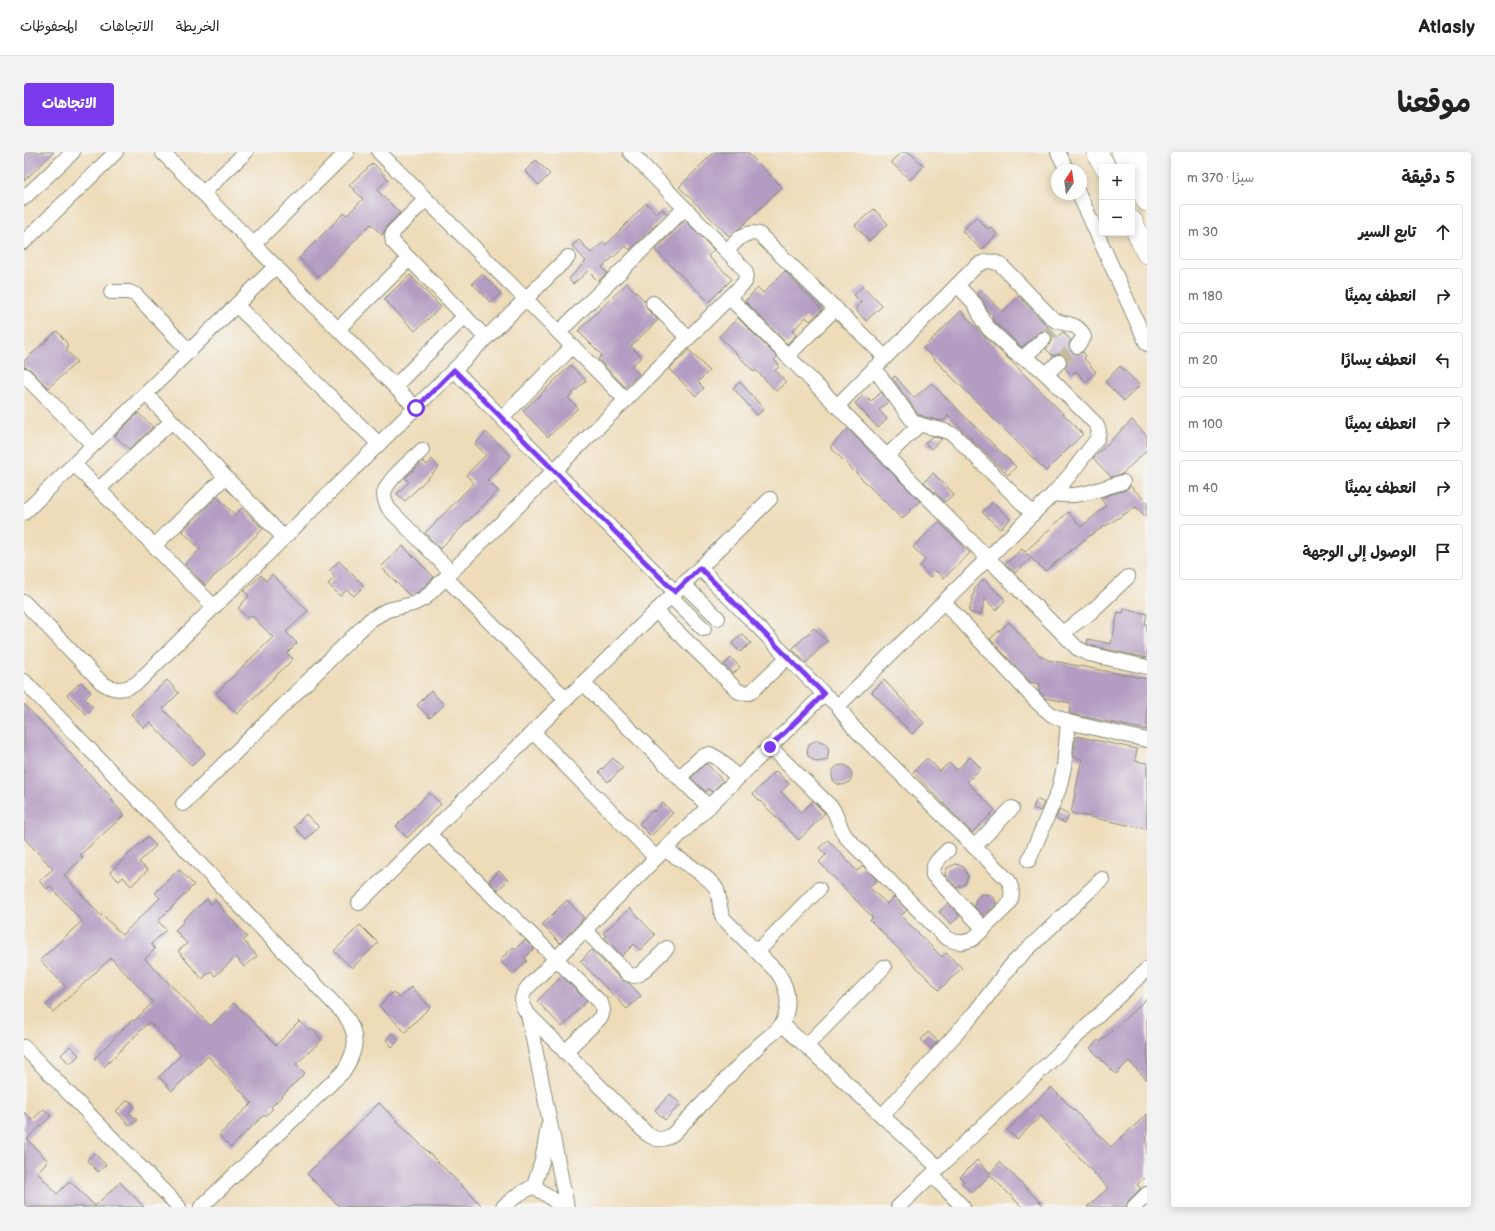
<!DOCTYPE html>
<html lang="ar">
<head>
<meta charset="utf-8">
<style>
	body { margin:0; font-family:"Balsamiq Sans","Playpen Sans Arabic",sans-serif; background:#f2f2f2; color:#222; direction:rtl }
	.controls { position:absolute; right:12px; top:12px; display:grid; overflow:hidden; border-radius:4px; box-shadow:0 2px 10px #0003 }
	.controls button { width:36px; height:36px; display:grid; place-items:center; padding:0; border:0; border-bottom:1px solid #e0e0e0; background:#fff; color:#222; font:20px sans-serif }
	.compass { position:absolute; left:1027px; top:12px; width:36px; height:36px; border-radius:50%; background:#fff; box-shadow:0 2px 10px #0003; rotate:13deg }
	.stop { position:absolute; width:12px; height:12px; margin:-9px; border:3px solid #7c3aed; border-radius:50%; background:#fff }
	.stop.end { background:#7c3aed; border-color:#fff; box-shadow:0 1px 4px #0008 }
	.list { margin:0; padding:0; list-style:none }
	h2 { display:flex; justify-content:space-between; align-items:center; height:52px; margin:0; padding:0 16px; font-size:17px }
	h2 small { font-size:13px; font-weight:400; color:#767676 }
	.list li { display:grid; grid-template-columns:26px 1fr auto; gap:12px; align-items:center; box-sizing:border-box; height:56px; margin:0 8px 8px; padding:0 8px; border:1px solid #e0e0e0; border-radius:4px }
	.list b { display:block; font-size:15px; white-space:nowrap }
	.list em { font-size:13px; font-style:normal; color:#767676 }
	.icon { flex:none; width:22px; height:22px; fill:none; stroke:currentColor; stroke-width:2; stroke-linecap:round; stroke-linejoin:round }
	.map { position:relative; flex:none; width:1123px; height:1055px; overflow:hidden; direction:ltr; border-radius:4px }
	header { display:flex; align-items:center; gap:24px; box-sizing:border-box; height:56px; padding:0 20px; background:#fff; border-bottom:1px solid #e0e0e0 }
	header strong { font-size:19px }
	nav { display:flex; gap:22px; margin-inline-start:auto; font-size:14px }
	.intro { display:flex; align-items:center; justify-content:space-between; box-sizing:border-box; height:96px; padding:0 24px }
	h1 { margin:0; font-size:28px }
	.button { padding:10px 18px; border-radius:4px; background:#7c3aed; color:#fff; font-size:14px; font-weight:700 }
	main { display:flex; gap:24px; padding:0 24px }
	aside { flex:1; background:#fff; border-radius:4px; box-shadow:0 2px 10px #0003 }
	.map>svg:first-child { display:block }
	.building { fill:#b39cc2 }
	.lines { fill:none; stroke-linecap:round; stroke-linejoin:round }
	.minor-tunnel { stroke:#c5bc9e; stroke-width:14; stroke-dasharray:14 7; stroke-linecap:butt }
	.minor-casing { stroke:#868c76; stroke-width:16 }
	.major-casing { stroke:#868c76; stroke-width:20 }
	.highway-casing { stroke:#868c76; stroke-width:22 }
	.minor { stroke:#fff; stroke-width:14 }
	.major { stroke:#fff; stroke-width:18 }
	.highway { stroke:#fff; stroke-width:21 }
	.route { stroke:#7c3aed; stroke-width:5 }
</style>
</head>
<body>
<header>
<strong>Atlasly</strong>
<nav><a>الخريطة</a><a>الاتجاهات</a><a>المحفوظات</a></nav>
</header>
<div class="intro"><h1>موقعنا</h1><a class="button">الاتجاهات</a></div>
<main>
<aside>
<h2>5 دقيقة<small>سيرًا · 370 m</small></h2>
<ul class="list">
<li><svg class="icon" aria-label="ahead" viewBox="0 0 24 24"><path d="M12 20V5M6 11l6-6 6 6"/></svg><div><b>تابع السير</b></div><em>30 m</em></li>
<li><svg class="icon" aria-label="right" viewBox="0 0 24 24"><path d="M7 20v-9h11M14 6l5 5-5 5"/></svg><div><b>انعطف يمينًا</b></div><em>180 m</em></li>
<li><svg class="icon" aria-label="left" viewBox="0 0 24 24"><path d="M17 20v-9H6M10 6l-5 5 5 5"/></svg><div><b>انعطف يسارًا</b></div><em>20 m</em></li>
<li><svg class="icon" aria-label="right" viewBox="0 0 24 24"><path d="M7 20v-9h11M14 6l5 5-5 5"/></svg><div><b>انعطف يمينًا</b></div><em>100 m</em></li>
<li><svg class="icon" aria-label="right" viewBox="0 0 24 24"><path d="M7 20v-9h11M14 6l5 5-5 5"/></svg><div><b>انعطف يمينًا</b></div><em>40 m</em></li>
<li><svg class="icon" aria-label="arrive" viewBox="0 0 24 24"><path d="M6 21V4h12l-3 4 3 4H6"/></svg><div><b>الوصول إلى الوجهة</b></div></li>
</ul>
</aside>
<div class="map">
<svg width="1123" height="1055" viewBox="0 0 1123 1055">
	<rect width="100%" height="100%" fill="#f6f6f2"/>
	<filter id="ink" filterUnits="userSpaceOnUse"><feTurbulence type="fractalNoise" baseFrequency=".025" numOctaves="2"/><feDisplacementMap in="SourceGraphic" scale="8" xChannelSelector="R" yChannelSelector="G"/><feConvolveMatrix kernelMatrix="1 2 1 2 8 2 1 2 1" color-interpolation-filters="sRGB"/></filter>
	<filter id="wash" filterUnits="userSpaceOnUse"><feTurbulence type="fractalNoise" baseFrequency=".012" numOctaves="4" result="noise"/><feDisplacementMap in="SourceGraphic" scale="16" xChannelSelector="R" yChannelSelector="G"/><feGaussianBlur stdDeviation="0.9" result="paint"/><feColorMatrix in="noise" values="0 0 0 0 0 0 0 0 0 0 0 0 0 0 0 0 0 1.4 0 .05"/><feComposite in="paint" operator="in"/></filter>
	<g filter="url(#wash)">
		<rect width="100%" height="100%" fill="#eedcb9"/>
		<g id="blocks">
			<g class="building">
				<polygon points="0,0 30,0 0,29"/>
				<polygon points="690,0 723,0 758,35 717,75 705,84 655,35"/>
				<polygon points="877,0 885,0 900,14 886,28 867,10"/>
				<polygon points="512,8 526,22 515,33 501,19"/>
				<polygon points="349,11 364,27 353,38 376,61 364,73 358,83 347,72 295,125 275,106 320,61 323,63 339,47 325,33"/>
				<polygon points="622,51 633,62 638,57 643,62 606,98 602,94 578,115 583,121 574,129 564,119 549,132 545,127 562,109 548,94 555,88 567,101 580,90 582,93"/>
				<polygon points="850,57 864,72 845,89 831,73"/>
				<polygon points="952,65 964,77 966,75 973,82 958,98 938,79"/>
				<polygon points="661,68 690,98 684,104 708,127 685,150 631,98"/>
				<polygon points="761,119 798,158 786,169 782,165 768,179 772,183 763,192 721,149 734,136 739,141"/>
				<polygon points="458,122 477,141 467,151 448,131"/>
				<polygon points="386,123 417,155 391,179 360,147"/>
				<polygon points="603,131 621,149 623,157 634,168 607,194 618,205 607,214 615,222 601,235 574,207 578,203 554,179"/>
				<polygon points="839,134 858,154 842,169 831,157 837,150 830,143"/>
				<polygon points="957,138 978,160 995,144 1033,185 1039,180 1047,188 1045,193 1048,200 1052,202 1059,200 1062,204 1060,206 1072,220 1062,230 1052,219 1047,223 1041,216 1043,213 1043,209 1041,204 1034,202 1029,204 1022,197 1028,189 1027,182 1023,179 1019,179 1015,180 998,195 996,194 968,167 970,165 963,158 959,148 953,142"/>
				<polygon points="937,159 959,183 987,209 1059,282 1022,319 899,196"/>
				<polygon points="714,166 753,205 750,208 756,214 751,218 762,230 752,239 732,218 730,220 695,184"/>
				<polygon points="33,179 43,191 43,199 53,210 24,236 6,217 0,215 0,209"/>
				<polygon points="665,198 685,219 674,230 680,236 672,244 645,217"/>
				<polygon points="547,213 562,229 544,246 554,256 524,285 499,259"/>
				<polygon points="1096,214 1116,233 1100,249 1081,230"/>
				<polygon points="871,224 890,246 907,231 992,315 984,323 924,264 919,269 901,265 894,262 868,226"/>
				<polygon points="716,230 740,257 733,263 709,236"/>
				<polygon points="857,240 864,250 855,258 863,267 854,276 831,251 840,243 847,250"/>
				<polygon points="114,261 129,275 105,297 91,284"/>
				<polygon points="1108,268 1123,284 1123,298 1098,322 1087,325 1069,306"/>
				<polygon points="824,277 896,349 878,367 806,295"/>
				<polygon points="462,280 487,304 463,328 474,339 416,397 401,381 450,331 442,323 462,303 451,292"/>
				<polygon points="908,284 918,287 907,297 901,291"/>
				<polygon points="408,307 415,315 381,349 373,342 385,330 381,326 399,309 403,313"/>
				<polygon points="909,321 930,342 921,350 900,330"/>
				<polygon points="1106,334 1123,350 1123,366 1112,355 1065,384 1021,419 1002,401 1007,406 991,421 981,412 998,397 1001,400 1044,360 1057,375 1082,354 1076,346 1101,338"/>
				<polygon points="193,345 211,363 218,356 239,377 181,433 161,412 176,397 158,379"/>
				<polygon points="969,350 986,367 976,377 958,360"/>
				<polygon points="915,370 946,401 920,426 912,419 906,425 896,414 901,408 889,395"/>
				<polygon points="379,394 410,425 396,439 386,444 357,415"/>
				<polygon points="315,409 340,434 330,444 323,438 316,444 304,432 311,425 305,419"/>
				<polygon points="248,422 284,459 262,480 273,491 263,501 269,507 213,562 192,541 249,485 227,463 223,466 214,456 225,444 220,439 237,423 242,429"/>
				<polygon points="960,427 981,448 972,458 961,447 957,463 945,460 951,436"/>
				<polygon points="1100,457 1123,462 1121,472 1123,473 1123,506 1068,494 1063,492 1064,487 1087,492 1094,460 1099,461"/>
				<polygon points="985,470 1016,504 1017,504 1024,508 1123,527 1123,578 1047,562 1045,561 1047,551 1021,546 1015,539 1016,532 1006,530 966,487"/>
				<polygon points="790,476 803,489 782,511 768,497"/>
				<polygon points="718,482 727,491 716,500 708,491"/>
				<polygon points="707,506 716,515 709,522 700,513"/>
				<polygon points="143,528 155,541 139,557 181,601 168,614 126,570 120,576 107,562"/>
				<polygon points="860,528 900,571 888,582 848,540"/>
				<polygon points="57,530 67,540 61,547 69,555 62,562 43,543"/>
				<polygon points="407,539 420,553 406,566 393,553"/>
				<polygon points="0,552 89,647 87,648 100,663 56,703 59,706 40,723 77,764 78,762 98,783 136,746 131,741 155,717 170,733 134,769 142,778 127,792 131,797 121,807 187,874 210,851 252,893 276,869 285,879 288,877 298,888 272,912 281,921 247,955 249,957 241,964 240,963 207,995 195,983 228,951 184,904 148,939 135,925 157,903 125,870 79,916 70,907 108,868 110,869 129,850 87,806 29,860 22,853 42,835 16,808 58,769 26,734 23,737 15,729 29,717 0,686"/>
				<polygon points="1052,584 1113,597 1111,609 1123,611 1123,677 1047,661 1058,607 1049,605"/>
				<polygon points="793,588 801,591 803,594 805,598 803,608 794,610 790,609 784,604 783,600 785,592"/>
				<polygon points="946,605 957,616 943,630 971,658 948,681 889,620 903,606 916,619 925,611 933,618"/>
				<polygon points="589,606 599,616 584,630 575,620"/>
				<polygon points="681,612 683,612 699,629 688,640 684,637 682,640 667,626"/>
				<circle cx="818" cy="623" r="10"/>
				<polygon points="752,619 765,632 757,640 777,660 789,649 801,661 775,688 729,642"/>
				<polygon points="405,641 417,652 383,686 372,674"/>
				<polygon points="1013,647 1020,651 1016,659 1009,656"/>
				<polygon points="639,651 649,661 627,684 615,672 629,658 630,660"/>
				<polygon points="1035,658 1045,663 1041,671 1032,667"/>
				<polygon points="282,662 295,675 282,687 270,675"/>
				<polygon points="123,685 132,694 115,710 124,718 107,734 99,725 95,729 86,720"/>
				<polygon points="804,688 833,719 839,714 853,728 845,735 863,752 870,745 883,758 877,764 918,805 922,801 938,816 915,838 846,768 849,766 795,710 802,703 795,696"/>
				<polygon points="932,712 940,715 944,724 941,732 933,736 921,723 923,716"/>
				<polygon points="475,719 484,728 474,738 465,729"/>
				<polygon points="958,742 967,743 970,746 973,752 960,764 950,754 952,747"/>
				<polygon points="183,747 187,752 191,748 223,785 219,788 233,804 220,815 212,805 191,824 187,819 178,827 154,799 163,792 151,778 160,770 159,768"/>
				<polygon points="543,748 560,766 536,791 518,773"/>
				<polygon points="924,751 936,764 927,772 915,760"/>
				<polygon points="606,756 631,783 616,798 610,792 598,804 581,786 582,784 579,781"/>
				<polygon points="336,773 354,791 328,816 310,799"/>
				<polygon points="501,788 510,797 501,806 503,809 489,822 476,808 489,795 491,797"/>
				<polygon points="568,798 598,828 605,831 617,844 603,857 556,809"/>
				<polygon points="538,824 563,849 538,875 513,849"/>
				<polygon points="387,835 406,855 381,880 355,854 369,840 375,846"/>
				<polygon points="1123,846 1123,928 1105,909 1092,922 1066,896 1074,888 1076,890 1102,866"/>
				<polygon points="904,880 914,889 907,897 897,888"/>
				<polygon points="368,881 375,888 368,895 362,888"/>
				<polygon points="46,894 55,903 46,912 37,903"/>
				<polygon points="1027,935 1087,995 1123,962 1123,1023 1113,1033 1117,1036 1104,1049 1102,1055 1063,1055 1084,1036 1017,964 993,987 983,978"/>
				<polygon points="646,942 657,952 641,968 631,958"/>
				<polygon points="104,948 109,952 109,956 105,960 113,968 106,974 92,959"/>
				<polygon points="355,951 459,1055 316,1055 283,1022"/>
				<polygon points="20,957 27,964 3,987 24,1009 13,1020 33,1042 46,1029 71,1054 96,1030 120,1055 0,1055 0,960 8,968"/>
				<polygon points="70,1001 82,1013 74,1020 63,1008"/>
				<polygon points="953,1008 966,1021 976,1010 1021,1055 998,1055 966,1023 948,1041 938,1031 940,1029 936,1025"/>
			</g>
		</g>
	</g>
	<g filter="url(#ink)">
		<use href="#blocks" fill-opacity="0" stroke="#868c76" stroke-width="1"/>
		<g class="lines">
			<g class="minor-tunnel">
				<polyline points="1020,187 1028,179"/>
				<polyline points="1035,210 1053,194"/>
			</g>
			<defs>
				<g id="minor">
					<polyline points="138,0 392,256"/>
					<polyline points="355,0 602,248"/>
					<polyline points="1034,0 1043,18"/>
					<polyline points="179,41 222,0"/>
					<polyline points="1055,42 1123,192"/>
					<polyline points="0,46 49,0"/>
					<polyline points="402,47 370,79 368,84 369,90 462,186"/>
					<polyline points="0,90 92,0"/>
					<polyline points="230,92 323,0"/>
					<path d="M703 99C712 89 720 78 735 82L861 205"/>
					<polyline points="87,140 105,140 112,143 165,199"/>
					<polyline points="706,146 1053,496 1065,502 1123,515"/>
					<polyline points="629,151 664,186"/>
					<polyline points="212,153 355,292"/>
					<polyline points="314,177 385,107"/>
					<polyline points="535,180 661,56"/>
					<polyline points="763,204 812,156"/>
					<polyline points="999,206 1020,187"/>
					<path d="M850 216 888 268C901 278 918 274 931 284L1009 362"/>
					<polyline points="430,218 651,440"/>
					<polyline points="1022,222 1035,210"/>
					<polyline points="0,223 69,293"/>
					<polyline points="371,234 441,164"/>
					<polyline points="122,242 260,386"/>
					<path d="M813 254 952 114C961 108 968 108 977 113L1029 167C1040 174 1054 169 1060 185L1053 194"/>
					<polyline points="478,266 549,194"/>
					<path d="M398 298C389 307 361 329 360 342 360 348 362 352 365 357L427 420"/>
					<polyline points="863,304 895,273"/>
					<polyline points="50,312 190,455"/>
					<polyline points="75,337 148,269"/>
					<path d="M1029 342C1053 347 1075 337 1099 330"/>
					<polyline points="0,361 252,114"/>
					<polyline points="130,394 201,325"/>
					<path d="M676 416 800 542 814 554 829 575 984 728C989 737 989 745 984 753L949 787C938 792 931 791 921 785L822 685C815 676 814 665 808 656L746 595"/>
					<polyline points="422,426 542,547"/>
					<polyline points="659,432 694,466"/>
					<polyline points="647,445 680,477"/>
					<path d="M0 450 77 530C89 539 100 539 113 531L544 105"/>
					<polyline points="920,450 1015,552 1028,563 1044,570 1123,588"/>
					<polyline points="632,459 715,540 725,541 729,538 764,505"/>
					<polyline points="1038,481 1066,461 1104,425"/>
					<path d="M0 529 321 863C336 885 332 900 319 920L177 1055"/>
					<polyline points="559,531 685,655"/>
					<polyline points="814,554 1029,342 1045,324 1073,287 1075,279 1072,272 1022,222 1013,214 991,201 965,177 959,169 951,152 933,133"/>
					<polyline points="509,580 632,706"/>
					<polyline points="655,626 677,605 686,602 695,607 714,626"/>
					<polyline points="159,652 346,468 363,458 389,452 401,446 721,130 722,121 720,117 606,0"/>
					<polyline points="405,682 577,851 579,858 577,865 541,900"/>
					<polyline points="950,695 988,656"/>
					<path d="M641 698C654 706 687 725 693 738 696 747 695 757 699 766L754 821C764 836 767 852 759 870 754 880 743 885 735 893 707 922 678 952 650 981 641 989 632 989 623 982L504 862C496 853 496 844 504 835L632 706 800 542"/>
					<path d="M924 698C917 705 907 712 909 723L960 777"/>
					<polyline points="1005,708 1035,637 1040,615 1044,570"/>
					<polyline points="335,751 746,347"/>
					<polyline points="561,778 604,822 610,824 616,822 643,796"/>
					<polyline points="733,800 795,737"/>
					<polyline points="504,862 543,1055"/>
					<polyline points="758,872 915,1016"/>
					<polyline points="782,894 860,815"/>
					<polyline points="0,895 155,1055"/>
					<polyline points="858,964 949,863 989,811 1078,727"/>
					<polyline points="908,1023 939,1055"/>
					<polyline points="510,1034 527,1046 537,1055"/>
					<polyline points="479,1055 495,1042 510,1034 518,1009 524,975"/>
					<polyline points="874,1055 1123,817"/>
					<polyline points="1110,1055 1123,1042"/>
				</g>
				<polyline id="major" points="1118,0 1121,21 1119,41"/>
				<g id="highway">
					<polyline points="1073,0 1081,15"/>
					<polyline points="1098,0 1106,15"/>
					<polyline points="1108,19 1123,49"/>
					<polyline points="1108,69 1123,101"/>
				</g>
			</defs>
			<use href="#minor" class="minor-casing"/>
			<use href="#major" class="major-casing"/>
			<use href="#highway" class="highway-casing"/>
			<use href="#minor" class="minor"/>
			<use href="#major" class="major"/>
			<use href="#highway" class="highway"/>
		</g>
	</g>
	<g class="lines" filter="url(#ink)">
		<polyline class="route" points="392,256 430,218 651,440 676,416 800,542 746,595"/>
	</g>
</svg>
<div class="controls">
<button>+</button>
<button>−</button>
</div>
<svg class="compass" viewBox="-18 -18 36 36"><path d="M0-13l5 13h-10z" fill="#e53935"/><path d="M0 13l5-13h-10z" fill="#767676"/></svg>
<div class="stop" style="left:392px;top:256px"></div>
<div class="stop end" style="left:746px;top:595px"></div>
</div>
</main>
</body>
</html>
